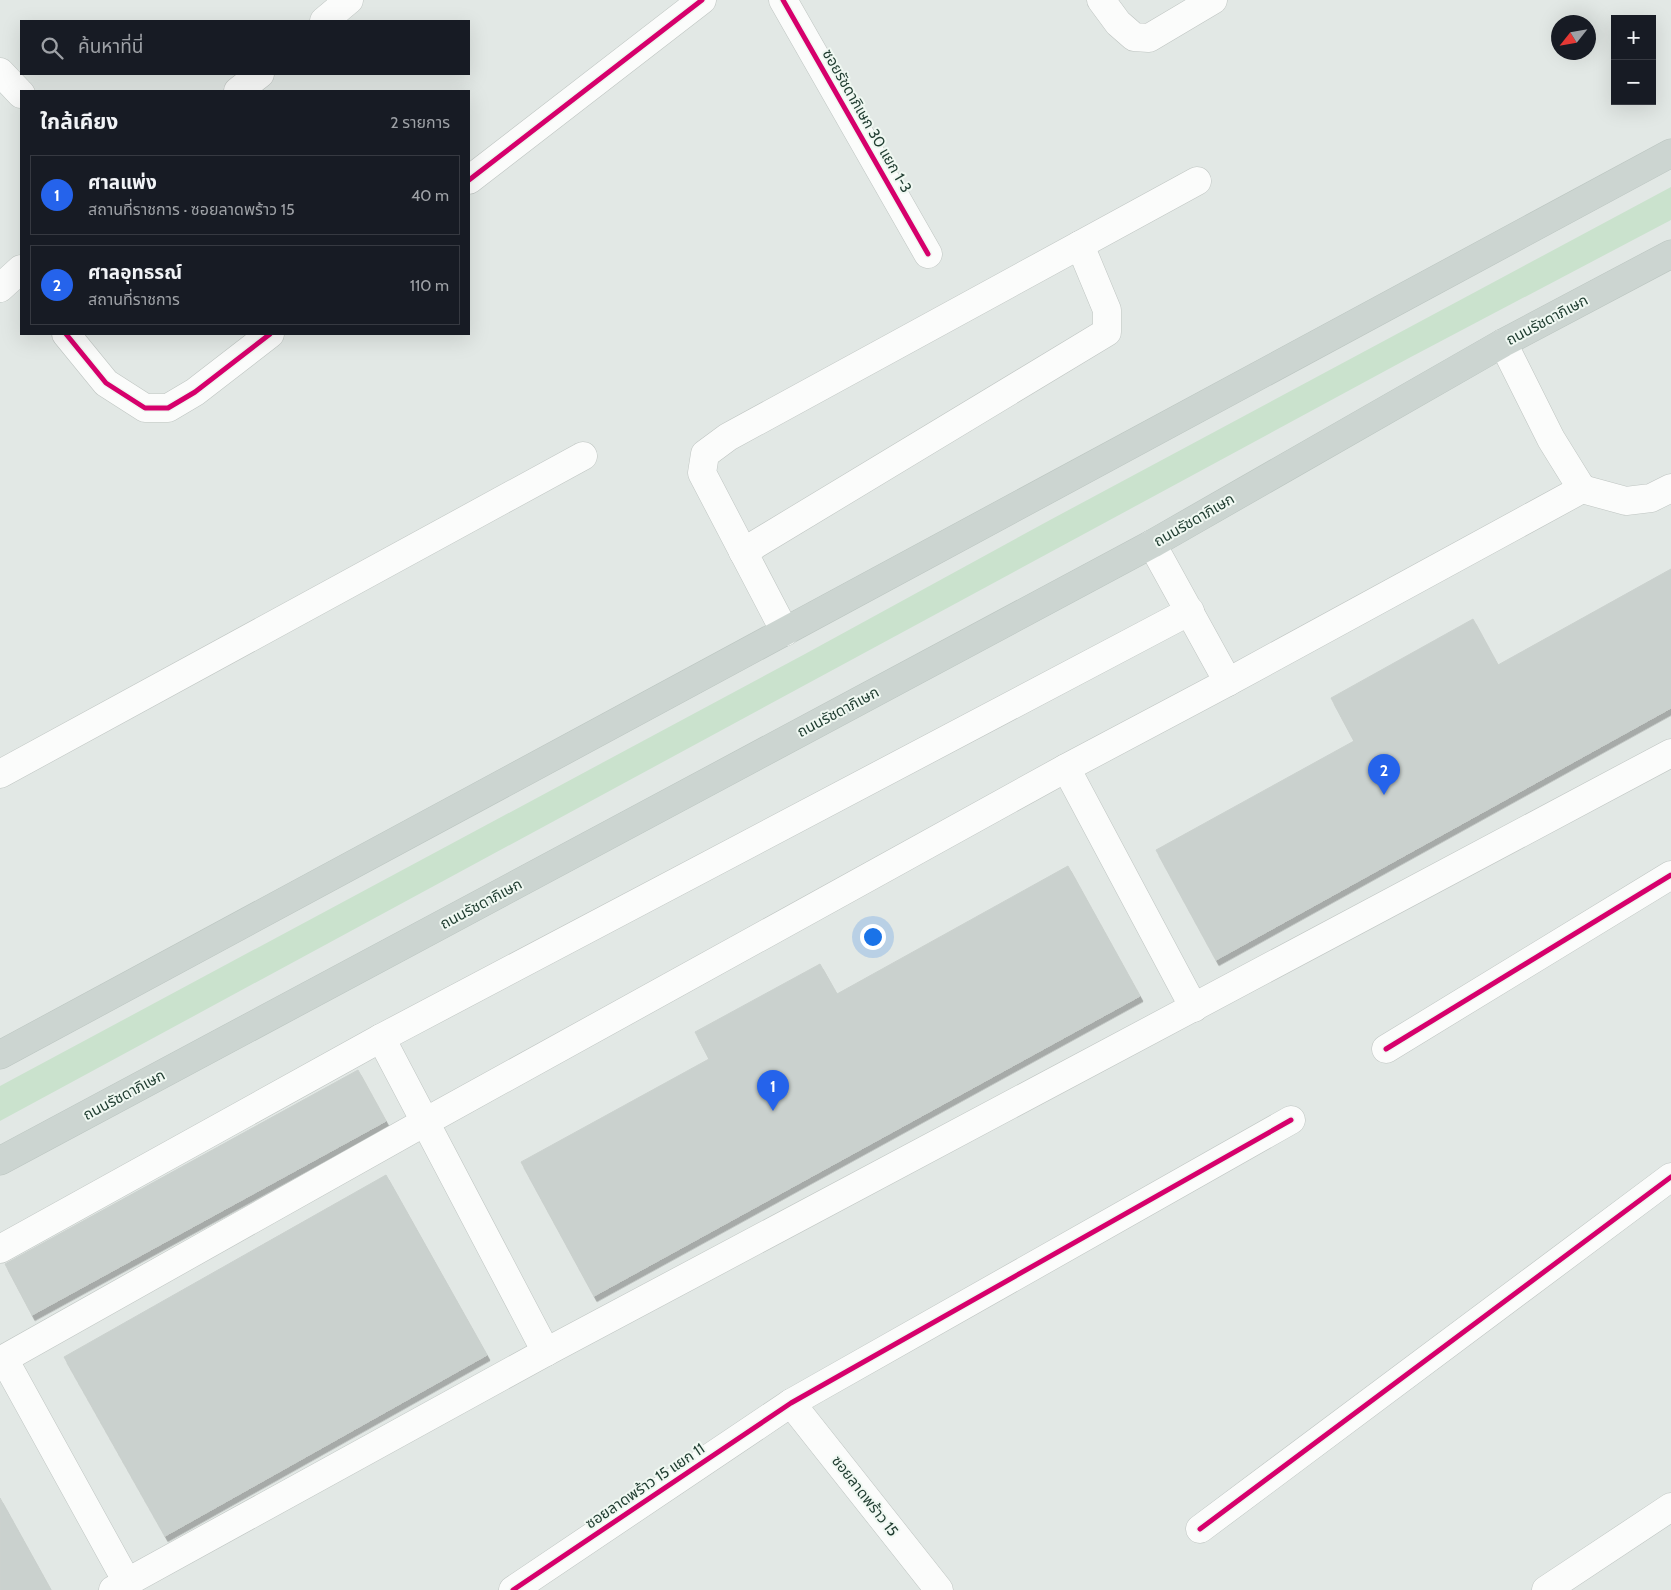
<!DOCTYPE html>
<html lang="th">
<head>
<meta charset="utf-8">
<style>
	body { margin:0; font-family:Cabin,"Noto Sans Thai",sans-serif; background:#20242c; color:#f1f3f6 }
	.controls { position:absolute; right:15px; top:15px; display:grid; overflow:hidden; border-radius:0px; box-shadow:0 5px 20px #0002 }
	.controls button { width:45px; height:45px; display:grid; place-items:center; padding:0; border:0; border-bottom:1px solid #363941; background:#171b24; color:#f1f3f6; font:25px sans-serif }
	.compass { position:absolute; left:1551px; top:15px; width:45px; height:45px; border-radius:50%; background:#171b24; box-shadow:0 5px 20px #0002; rotate:239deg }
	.you { position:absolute; left:872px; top:936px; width:18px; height:18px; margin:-12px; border:4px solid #fff; border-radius:50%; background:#1a73e8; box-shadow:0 0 0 8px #1a73e833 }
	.badge { display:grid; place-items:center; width:32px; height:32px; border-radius:50%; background:#2563eb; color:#fff; font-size:16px; font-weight:700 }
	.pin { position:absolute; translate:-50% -41px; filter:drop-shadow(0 1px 2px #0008) }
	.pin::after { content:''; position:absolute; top:26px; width:18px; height:15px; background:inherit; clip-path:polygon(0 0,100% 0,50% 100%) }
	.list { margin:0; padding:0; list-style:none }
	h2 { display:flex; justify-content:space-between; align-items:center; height:65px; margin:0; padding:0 20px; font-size:21px }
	h2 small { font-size:16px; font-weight:400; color:#9ea1a6 }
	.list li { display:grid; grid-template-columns:32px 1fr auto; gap:15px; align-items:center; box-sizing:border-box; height:80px; margin:0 10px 10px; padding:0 10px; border:1px solid #363941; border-radius:0px }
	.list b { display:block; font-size:19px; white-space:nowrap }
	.list p { margin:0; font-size:16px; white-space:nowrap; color:#9ea1a6 }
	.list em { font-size:16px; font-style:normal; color:#9ea1a6 }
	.icon { flex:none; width:28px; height:28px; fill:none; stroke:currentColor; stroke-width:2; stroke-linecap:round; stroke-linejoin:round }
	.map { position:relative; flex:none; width:1671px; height:1590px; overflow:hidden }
	.search { position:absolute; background:#171b24; box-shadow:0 5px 20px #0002; left:20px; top:20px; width:450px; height:55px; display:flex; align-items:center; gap:12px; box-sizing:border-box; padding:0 18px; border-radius:0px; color:#9ea1a6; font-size:19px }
	.panel { position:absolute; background:#171b24; box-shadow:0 5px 20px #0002; left:20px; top:90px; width:450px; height:245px; border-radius:0px }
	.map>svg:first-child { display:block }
	.green { fill:#cae2cd }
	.building { fill:#cad1ce; stroke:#cbd1ce; filter:url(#shadow) }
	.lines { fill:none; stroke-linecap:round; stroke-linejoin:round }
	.minor-casing { stroke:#bfc5c2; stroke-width:29 }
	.major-casing { stroke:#bbc5c0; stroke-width:29 }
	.minor { stroke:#fbfcfb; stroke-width:28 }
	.major { stroke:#ccd5d1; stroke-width:28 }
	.cycleway-casing { stroke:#f0f8f2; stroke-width:8 }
	.cycleway { stroke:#d6006c; stroke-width:5 }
	.labels { text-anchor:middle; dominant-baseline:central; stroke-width:4; stroke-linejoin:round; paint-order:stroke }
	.street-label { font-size:15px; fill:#1f3c30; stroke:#f0f8f2 }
</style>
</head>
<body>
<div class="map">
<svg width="1671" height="1590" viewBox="0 0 1671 1590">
	<defs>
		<filter id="shadow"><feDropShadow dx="3" dy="5.5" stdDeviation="0" flood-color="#0004"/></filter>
	</defs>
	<rect width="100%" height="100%" fill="#e2e8e5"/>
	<polygon class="green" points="1671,187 1671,220 1409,358 0,1121 0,1086 805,654 1050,520"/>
	<g class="building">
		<polygon points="1671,569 1671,708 1216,960 1156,850 1354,741 1331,698 1473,619 1498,665"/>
		<polygon points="1068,866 1140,996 594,1296 521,1162 709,1059 695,1032 820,964 837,994"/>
		<polygon points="358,1070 386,1121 32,1315 5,1264"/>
		<polygon points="386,1175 487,1355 165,1536 64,1357"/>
		<polygon points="0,1498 51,1590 0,1590"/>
	</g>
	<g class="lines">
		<defs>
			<g id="minor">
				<polyline points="783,0 928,254"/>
				<polyline points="1101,0 1118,23 1134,37 1149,38 1213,0"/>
				<polyline points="324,21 349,0"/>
				<polyline points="0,72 21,94"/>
				<polyline points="238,91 260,74"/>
				<polyline points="469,180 702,0"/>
				<polyline points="0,288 21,269"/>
				<polyline points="66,334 106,383 145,408 168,408 195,392 270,334"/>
				<polyline points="1503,343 1551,439 1582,489"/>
				<polyline points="1152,544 1228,682"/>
				<polyline points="743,552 1107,332 1107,310 1080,245"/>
				<polyline points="785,632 702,473 705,454 728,437 1197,181"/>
				<polyline points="1066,768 1194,1008"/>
				<polyline points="0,774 583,456"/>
				<polyline points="1386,1049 1671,875"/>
				<polyline points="0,1249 381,1038"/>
				<polyline points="546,1352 381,1038 1190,611"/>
				<polyline points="4,1359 127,1582"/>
				<polyline points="0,1361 425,1122 1066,768 1228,682 1582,489 1626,501 1651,498 1671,488"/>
				<polyline points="791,1403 939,1590"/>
				<polyline points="1200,1529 1671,1177"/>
				<polyline points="113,1590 546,1352 1671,753"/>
				<polyline points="513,1590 791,1403 1291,1120"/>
				<polyline points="1546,1590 1671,1507"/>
			</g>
			<g id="major">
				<polyline points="0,1055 1671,153"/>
				<polyline points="0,1161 1152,544 1503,343 1671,254"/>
			</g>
		</defs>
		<use href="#minor" class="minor-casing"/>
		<use href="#major" class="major-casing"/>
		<use href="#minor" class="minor"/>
		<use href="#major" class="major"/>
		<defs>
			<g id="cycleway">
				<polyline points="783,0 928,254"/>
				<polyline points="469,180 702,0"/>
				<polyline points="66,334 106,383 145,408 168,408 195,392 270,334"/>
				<polyline points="1386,1049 1671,875"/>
				<polyline points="1200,1529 1671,1177"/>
				<polyline points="513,1590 791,1403 1291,1120"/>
			</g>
		</defs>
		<use href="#cycleway" class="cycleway-casing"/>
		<use href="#cycleway" class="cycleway"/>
	</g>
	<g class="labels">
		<g class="street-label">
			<text transform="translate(867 121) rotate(60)">ซอยรัชดาภิเษก 30 แยก 1-3</text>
			<text transform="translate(1547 320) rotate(-28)">ถนนรัชดาภิเษก</text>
			<text transform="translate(1194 520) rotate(-30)">ถนนรัชดาภิเษก</text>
			<text transform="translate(838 712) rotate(-28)">ถนนรัชดาภิเษก</text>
			<text transform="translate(481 904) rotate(-28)">ถนนรัชดาภิเษก</text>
			<text transform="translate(124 1095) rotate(-28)">ถนนรัชดาภิเษก</text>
			<text transform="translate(645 1486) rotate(-34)">ซอยลาดพร้าว 15 แยก 11</text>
			<text transform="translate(865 1496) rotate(52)">ซอยลาดพร้าว 15</text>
		</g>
	</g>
</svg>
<div class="controls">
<button>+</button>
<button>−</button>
</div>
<svg class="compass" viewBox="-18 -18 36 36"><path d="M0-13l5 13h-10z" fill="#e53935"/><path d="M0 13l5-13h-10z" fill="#9ea1a6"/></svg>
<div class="you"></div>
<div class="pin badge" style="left:773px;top:1111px">1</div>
<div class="pin badge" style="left:1384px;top:795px">2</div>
<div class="search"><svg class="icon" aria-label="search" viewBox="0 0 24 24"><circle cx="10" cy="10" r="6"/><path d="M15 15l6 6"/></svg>ค้นหาที่นี่</div>
<section class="panel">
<h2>ใกล้เคียง<small>2 รายการ</small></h2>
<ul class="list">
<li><span class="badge">1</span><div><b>ศาลแพ่ง</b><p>สถานที่ราชการ · ซอยลาดพร้าว 15</p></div><em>40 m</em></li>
<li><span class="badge">2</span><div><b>ศาลอุทธรณ์</b><p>สถานที่ราชการ</p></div><em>110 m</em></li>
</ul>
</section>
</div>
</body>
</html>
